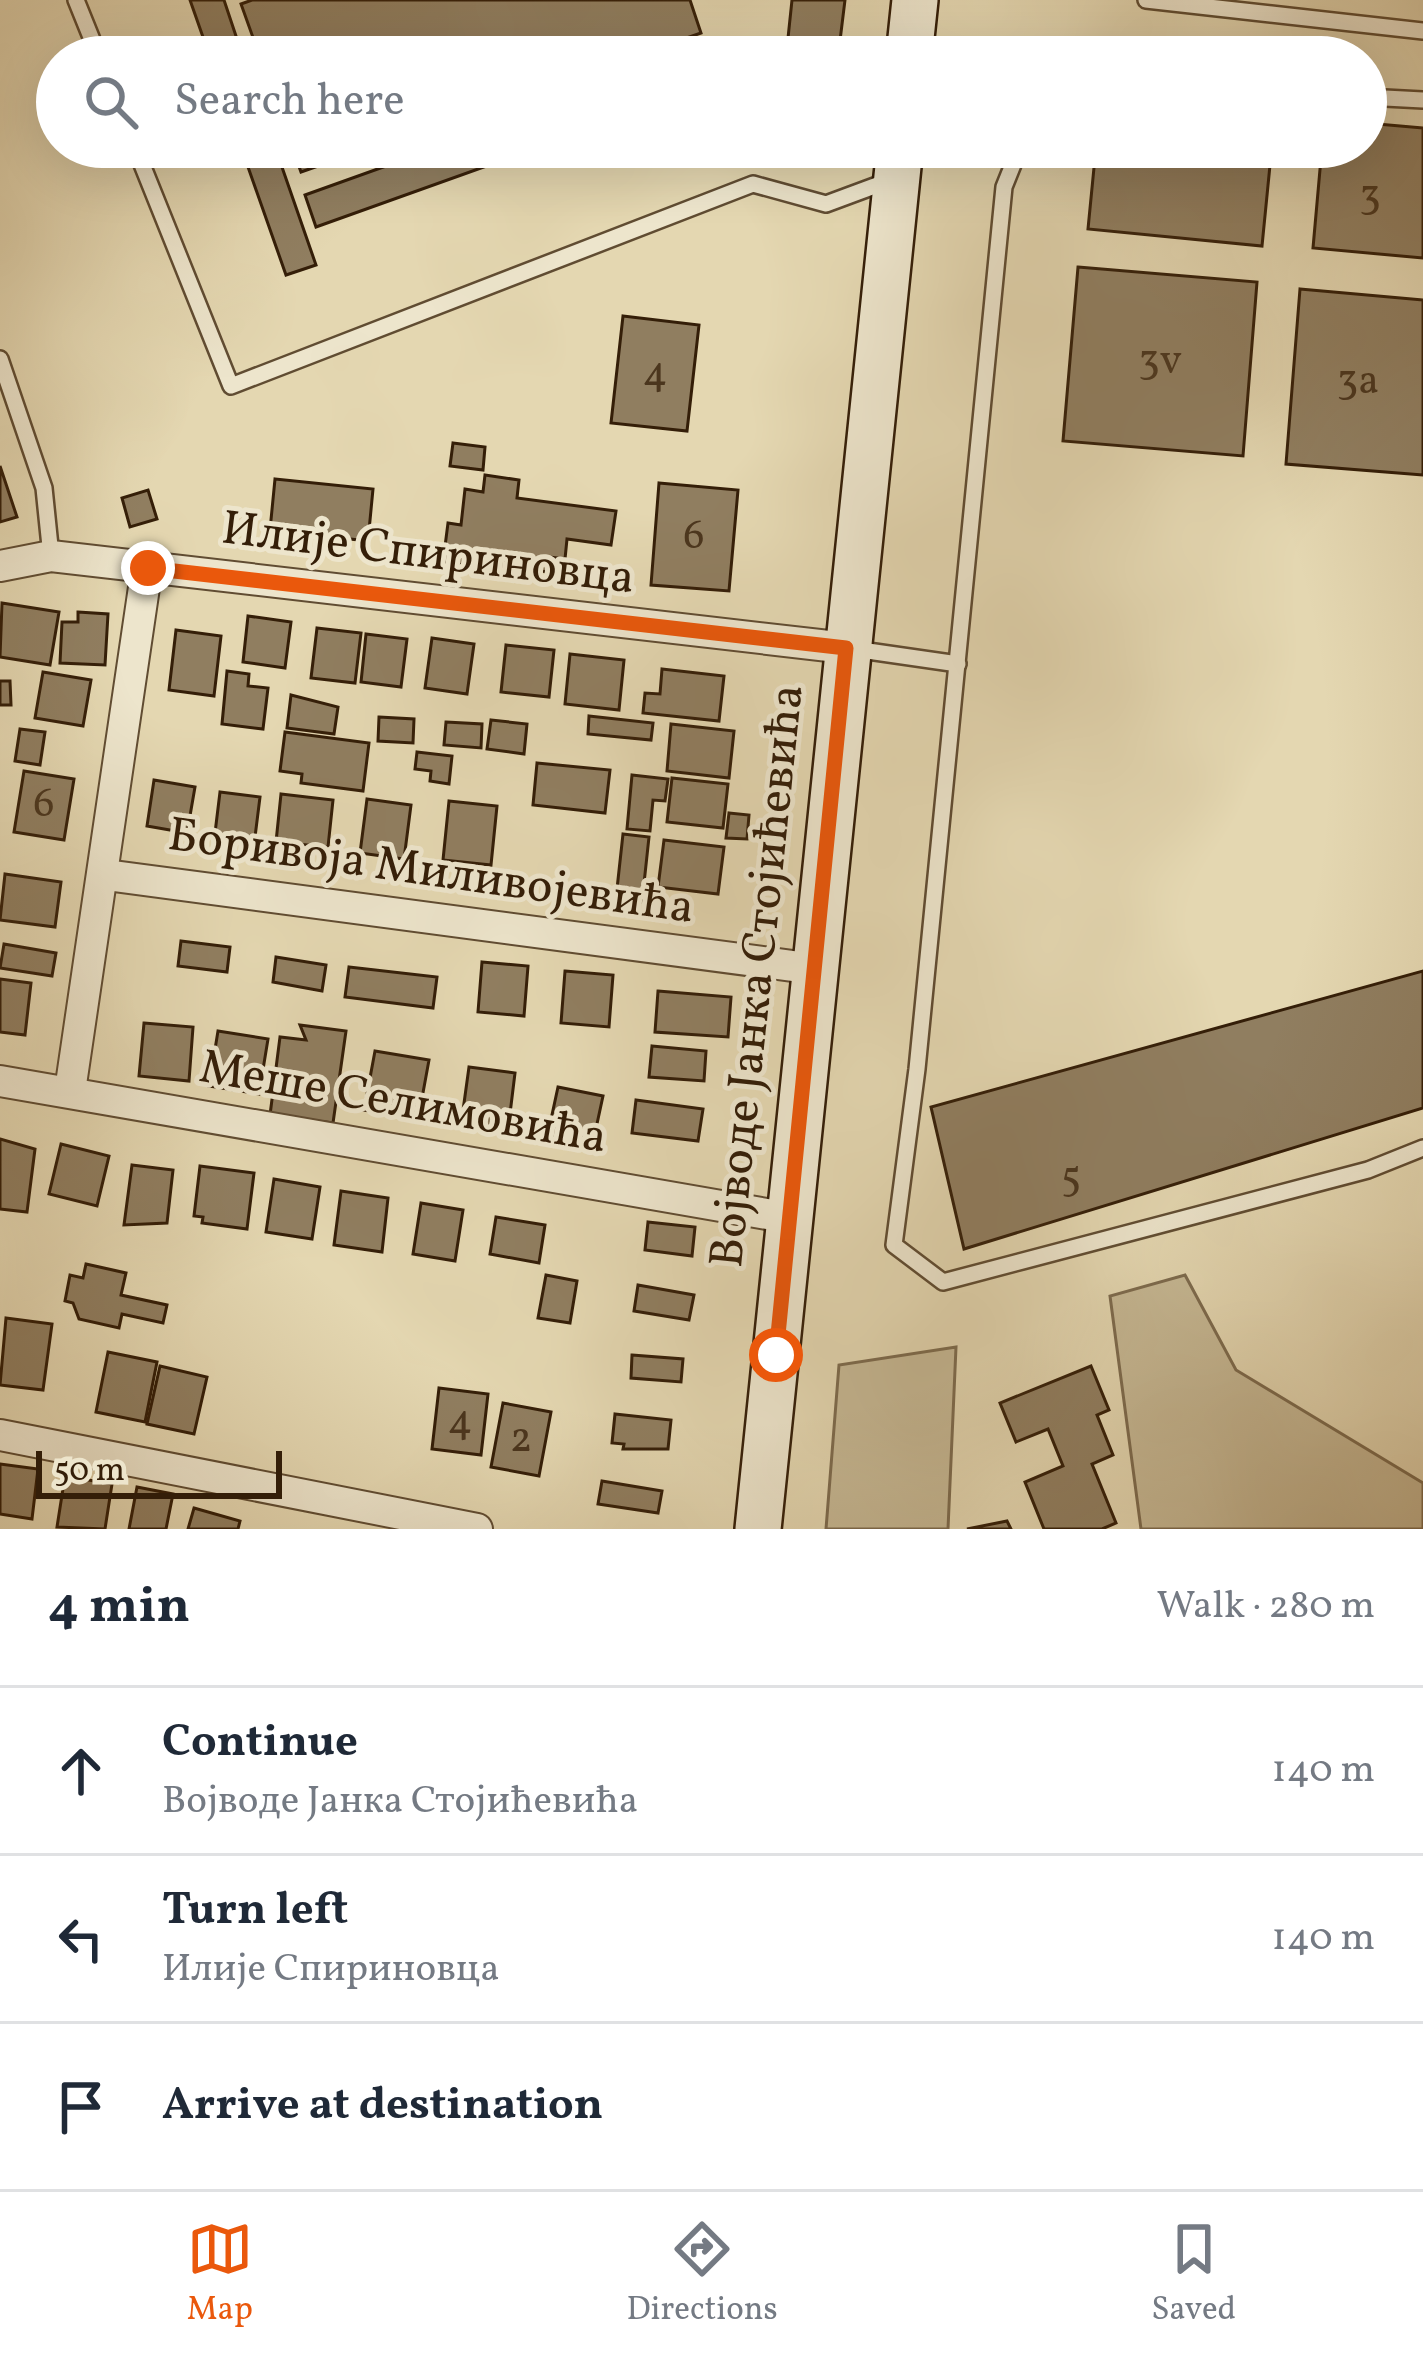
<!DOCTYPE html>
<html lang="en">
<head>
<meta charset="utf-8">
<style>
	body { margin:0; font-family:Vollkorn,serif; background:#f6f6f7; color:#1f2937 }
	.scale { position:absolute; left:36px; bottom:30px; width:246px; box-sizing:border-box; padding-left:12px; border:6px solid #341e08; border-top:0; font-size:33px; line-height:42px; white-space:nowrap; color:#341e08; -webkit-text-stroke:9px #ede5cc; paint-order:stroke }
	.stop { position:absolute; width:36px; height:36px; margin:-27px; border:9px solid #ea580c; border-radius:50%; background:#fff }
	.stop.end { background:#ea580c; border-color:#fff; box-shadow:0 3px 12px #0008 }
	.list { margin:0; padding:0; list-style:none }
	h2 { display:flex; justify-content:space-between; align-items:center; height:156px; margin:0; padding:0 48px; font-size:51px }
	h2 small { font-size:39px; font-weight:400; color:#747a83 }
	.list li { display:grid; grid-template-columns:78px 1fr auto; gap:36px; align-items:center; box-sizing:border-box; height:168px; padding:0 48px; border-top:3px solid #e0e1e3 }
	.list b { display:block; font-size:45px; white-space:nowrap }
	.list p { margin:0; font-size:39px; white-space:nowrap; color:#747a83 }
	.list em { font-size:39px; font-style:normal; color:#747a83 }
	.icon { flex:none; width:66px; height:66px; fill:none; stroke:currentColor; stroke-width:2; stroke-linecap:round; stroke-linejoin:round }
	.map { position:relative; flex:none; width:1423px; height:1529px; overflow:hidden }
	.search { position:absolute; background:#fff; box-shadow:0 12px 48px #0002; left:36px; right:36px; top:36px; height:132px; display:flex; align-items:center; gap:30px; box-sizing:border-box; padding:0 42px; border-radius:66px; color:#747a83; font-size:45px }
	.sheet { height:660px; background:#fff }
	nav { display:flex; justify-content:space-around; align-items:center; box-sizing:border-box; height:168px; border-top:3px solid #e0e1e3; background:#fff; font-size:33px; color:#747a83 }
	nav a { display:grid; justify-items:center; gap:6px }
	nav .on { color:#ea580c }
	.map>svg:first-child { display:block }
	.green { fill:#c6b894; stroke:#7d6b4e; stroke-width:3 }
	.building { fill:#907e60; stroke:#341e08; stroke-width:3 }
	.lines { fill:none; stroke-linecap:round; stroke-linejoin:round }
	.lane-casing { stroke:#604c32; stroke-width:20 }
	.street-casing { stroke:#604c32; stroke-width:34 }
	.secondary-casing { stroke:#341e08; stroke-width:50 }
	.lane { stroke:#ede5cc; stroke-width:15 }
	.street { stroke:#ede5cc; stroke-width:30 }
	.secondary { stroke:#ede5cc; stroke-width:45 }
	.route { stroke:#ea580c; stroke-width:15 }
	.labels { text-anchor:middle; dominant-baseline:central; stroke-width:10; stroke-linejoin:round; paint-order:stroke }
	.number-label { font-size:42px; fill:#4b361e }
	.street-label { font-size:48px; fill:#341e08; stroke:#ede5cc }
</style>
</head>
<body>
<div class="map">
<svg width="1423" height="1529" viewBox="0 0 1423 1529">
	<rect width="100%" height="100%" fill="#e4d7b1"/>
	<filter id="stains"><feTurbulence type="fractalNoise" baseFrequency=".00167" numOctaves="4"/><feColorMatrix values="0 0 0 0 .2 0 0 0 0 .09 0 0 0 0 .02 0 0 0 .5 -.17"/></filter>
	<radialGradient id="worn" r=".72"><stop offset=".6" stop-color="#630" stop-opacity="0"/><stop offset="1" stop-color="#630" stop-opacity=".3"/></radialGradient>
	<g class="green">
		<polygon points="1185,1275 1236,1370 1423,1483 1423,1529 1141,1529 1110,1296"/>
		<polygon points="956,1347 948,1529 826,1529 839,1365"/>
	</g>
	<g class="building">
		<polygon points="190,0 224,0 243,57 210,57"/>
		<polygon points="252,0 690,0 701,33 632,57 260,57 241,4"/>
		<polygon points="792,0 845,0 838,57 786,57"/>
		<polygon points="1366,123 1423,128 1423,258 1313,248 1322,147 1366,147"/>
		<polygon points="241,147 275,147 316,265 286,275"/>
		<polygon points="292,147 372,147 301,172"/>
		<polygon points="439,147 540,147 316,227 305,195"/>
		<polygon points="1096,147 1271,155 1262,246 1088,229"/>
		<polygon points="1078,267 1257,282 1243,456 1063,441"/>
		<polygon points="1300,289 1423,300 1423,475 1286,464"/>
		<polygon points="623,316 699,325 687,431 611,423"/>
		<polygon points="453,443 485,447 483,470 450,466"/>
		<polygon points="0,466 17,517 0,522"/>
		<polygon points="485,475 519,480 517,498 616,511 611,545 567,539 565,559 549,557 547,572 533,570 534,561 506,557 505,570 492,568 494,555 471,552 470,566 443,562 448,523 461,525 465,489 483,492"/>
		<polygon points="275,479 373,489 368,541 270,530"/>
		<polygon points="659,483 738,490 729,591 651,585"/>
		<polygon points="148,490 157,519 130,527 122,498"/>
		<polygon points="2,603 59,612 50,665 0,657"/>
		<polygon points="78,612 108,614 105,665 60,663 62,622 78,622"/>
		<polygon points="248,616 291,622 285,668 243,662"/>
		<polygon points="317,628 361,633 355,683 311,678"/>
		<polygon points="176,630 221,636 214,696 169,690"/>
		<polygon points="366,634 407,639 401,687 361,682"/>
		<polygon points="432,638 474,644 467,694 425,688"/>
		<polygon points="506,645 554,650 549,697 501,692"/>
		<polygon points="570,654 624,660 619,710 565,704"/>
		<polygon points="662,669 724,676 719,721 643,713 645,693 660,694"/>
		<polygon points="227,671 249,674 248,686 268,688 263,729 222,724"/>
		<polygon points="43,672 91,680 83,726 35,718"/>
		<polygon points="0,681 10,681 11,705 0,705"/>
		<polygon points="291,695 338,707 334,734 287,728"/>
		<polygon points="589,716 653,723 651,740 588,734"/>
		<polygon points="379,717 414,719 413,743 378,741"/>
		<polygon points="491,720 527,724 524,754 487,749"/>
		<polygon points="446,722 482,724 481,748 444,745"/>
		<polygon points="671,724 734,731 729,778 667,771"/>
		<polygon points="20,729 45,732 40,765 15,761"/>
		<polygon points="285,732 369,743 363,791 301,783 302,774 280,771"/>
		<polygon points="417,752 452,756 449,784 430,781 431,771 415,769"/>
		<polygon points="537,763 610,770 605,813 533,805"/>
		<polygon points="24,771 74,779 64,840 14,832"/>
		<polygon points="632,775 668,779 665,801 653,800 650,831 627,829"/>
		<polygon points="672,778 728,784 723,828 667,822"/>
		<polygon points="154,780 195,787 187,833 147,826"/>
		<polygon points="220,792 260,797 255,837 215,833"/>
		<polygon points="281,794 333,800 328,847 276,842"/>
		<polygon points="367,799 411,805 404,859 360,853"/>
		<polygon points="449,801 497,806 491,865 443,860"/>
		<polygon points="729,813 749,815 747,839 726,838"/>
		<polygon points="623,834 649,837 642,902 616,898"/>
		<polygon points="664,840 724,847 718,894 658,887"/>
		<polygon points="5,874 61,882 55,927 0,920"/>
		<polygon points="181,941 230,947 227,972 178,966"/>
		<polygon points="4,944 56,953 52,976 0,968"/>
		<polygon points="276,957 326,965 322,991 273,982"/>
		<polygon points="482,962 528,966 524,1016 478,1012"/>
		<polygon points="349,967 437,977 433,1008 345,997"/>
		<polygon points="565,971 613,975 609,1027 561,1023"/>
		<polygon points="1423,971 1423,1108 964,1249 931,1107"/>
		<polygon points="0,979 31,983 25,1035 0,1032"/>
		<polygon points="658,991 731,997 728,1037 655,1032"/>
		<polygon points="144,1023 193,1027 189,1081 139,1076"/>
		<polygon points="300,1025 346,1031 333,1123 270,1115 280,1037 306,1040"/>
		<polygon points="218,1031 268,1039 259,1094 209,1086"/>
		<polygon points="652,1046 706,1051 704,1081 649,1077"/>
		<polygon points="375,1051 429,1060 418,1120 364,1110"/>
		<polygon points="469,1067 515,1073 508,1130 461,1125"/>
		<polygon points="558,1087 603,1096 592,1147 547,1138"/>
		<polygon points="636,1100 703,1109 698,1141 632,1133"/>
		<polygon points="0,1139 35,1149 27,1212 0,1209"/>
		<polygon points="61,1144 109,1156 97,1206 49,1194"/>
		<polygon points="132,1165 173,1170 167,1223 124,1225"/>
		<polygon points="200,1166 254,1173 247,1229 202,1223 203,1217 194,1216"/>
		<polygon points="274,1179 320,1187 312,1239 266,1232"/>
		<polygon points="341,1191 388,1198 382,1252 334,1245"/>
		<polygon points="421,1203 463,1210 455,1261 413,1254"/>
		<polygon points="496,1217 545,1225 539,1263 490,1254"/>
		<polygon points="648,1222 695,1227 692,1256 645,1250"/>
		<polygon points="86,1264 126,1273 121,1295 167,1305 163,1323 122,1314 119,1328 79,1319 73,1303 65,1301 70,1275 83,1278"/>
		<polygon points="546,1275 577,1281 570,1323 538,1318"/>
		<polygon points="638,1285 694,1295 689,1320 634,1311"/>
		<polygon points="6,1318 52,1324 43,1390 0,1385"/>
		<polygon points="108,1352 157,1362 145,1422 96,1412"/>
		<polygon points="632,1355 683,1359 681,1382 631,1378"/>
		<polygon points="160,1366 207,1377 194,1434 147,1424"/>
		<polygon points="1091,1366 1109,1410 1097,1415 1113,1455 1092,1464 1116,1523 1102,1529 1044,1529 1025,1482 1063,1466 1048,1429 1016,1442 1000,1403"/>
		<polygon points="439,1388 488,1394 481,1455 432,1449"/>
		<polygon points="503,1403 551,1412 539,1476 491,1467"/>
		<polygon points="615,1414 671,1420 668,1449 623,1449 624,1444 612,1443"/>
		<polygon points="0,1464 38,1469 32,1519 0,1514"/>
		<polygon points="65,1476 112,1484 105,1529 57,1527"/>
		<polygon points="602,1481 662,1491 658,1513 598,1504"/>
		<polygon points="137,1487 173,1494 166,1529 129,1529"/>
		<polygon points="194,1508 240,1521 238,1529 188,1529"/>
		<polygon points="1007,1521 1011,1529 967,1529"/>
	</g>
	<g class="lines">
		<defs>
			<g id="lane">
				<polyline points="76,0 99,57"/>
				<polyline points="1146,0 1423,31"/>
				<polyline points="1366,97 1423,100"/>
				<polyline points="135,147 231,386 753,184 826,204 888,181"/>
				<polyline points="1020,147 1004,187 917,1069 894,1245 943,1282 1368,1170 1423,1148"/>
				<polyline points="0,359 44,488 51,556"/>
				<polyline points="854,649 958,664"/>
			</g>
			<g id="street">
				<polyline points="0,566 51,556 846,648"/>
				<polyline points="106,875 815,969"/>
				<polyline points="0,1081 790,1218"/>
				<polyline points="70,1091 147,567"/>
				<polyline points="0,1435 477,1529"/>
			</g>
			<g id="secondary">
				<polyline points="909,57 915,0"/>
				<polyline points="758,1529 900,147"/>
			</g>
		</defs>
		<use href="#lane" class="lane-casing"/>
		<use href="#street" class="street-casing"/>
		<use href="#secondary" class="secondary-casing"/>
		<use href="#lane" class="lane"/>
		<use href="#street" class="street"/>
		<use href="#secondary" class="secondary"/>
	</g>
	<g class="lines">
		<polyline class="route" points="148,568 846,648 776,1355"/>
	</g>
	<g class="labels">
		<g class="number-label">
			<text x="1370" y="197">3</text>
			<text x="1160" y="362">3v</text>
			<text x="655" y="374">4</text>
			<text x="1358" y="382">3a</text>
			<text x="694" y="537">6</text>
			<text x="44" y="805">6</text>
			<text x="1071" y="1179">5</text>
			<text x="460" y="1422">4</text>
			<text x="521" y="1440">2</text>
		</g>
		<g class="street-label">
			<text transform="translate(428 555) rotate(7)">Илије Спириновца</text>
			<text transform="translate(431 873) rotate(8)">Боривоја Миливојевића</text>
			<text transform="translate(759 976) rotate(-84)">Војводе Јанка Стојићевића</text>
			<text transform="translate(403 1104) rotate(10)">Меше Селимовића</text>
		</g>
	</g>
	<rect width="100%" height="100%" filter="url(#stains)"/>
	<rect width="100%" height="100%" fill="url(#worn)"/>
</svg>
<div class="scale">50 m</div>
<div class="stop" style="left:776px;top:1355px"></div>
<div class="stop end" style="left:148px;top:568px"></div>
<div class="search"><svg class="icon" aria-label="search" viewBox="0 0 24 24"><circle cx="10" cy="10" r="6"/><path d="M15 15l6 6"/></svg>Search here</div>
</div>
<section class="sheet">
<h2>4 min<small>Walk · 280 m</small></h2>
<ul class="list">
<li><svg class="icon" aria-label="ahead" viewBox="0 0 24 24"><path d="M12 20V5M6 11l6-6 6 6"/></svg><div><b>Continue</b><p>Војводе Јанка Стојићевића</p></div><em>140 m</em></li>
<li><svg class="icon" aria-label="left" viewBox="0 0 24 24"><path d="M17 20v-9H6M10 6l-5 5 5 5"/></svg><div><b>Turn left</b><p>Илије Спириновца</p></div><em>140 m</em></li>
<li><svg class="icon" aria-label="arrive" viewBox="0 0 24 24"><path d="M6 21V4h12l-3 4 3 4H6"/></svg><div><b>Arrive at destination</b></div></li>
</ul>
</section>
<nav>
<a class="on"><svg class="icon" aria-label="map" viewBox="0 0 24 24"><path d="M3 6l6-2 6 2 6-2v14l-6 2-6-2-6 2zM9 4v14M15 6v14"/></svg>Map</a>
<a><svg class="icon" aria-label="directions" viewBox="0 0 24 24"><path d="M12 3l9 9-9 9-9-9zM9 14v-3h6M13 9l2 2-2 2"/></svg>Directions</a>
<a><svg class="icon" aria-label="saved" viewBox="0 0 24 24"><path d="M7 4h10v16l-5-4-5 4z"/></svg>Saved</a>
</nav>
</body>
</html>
